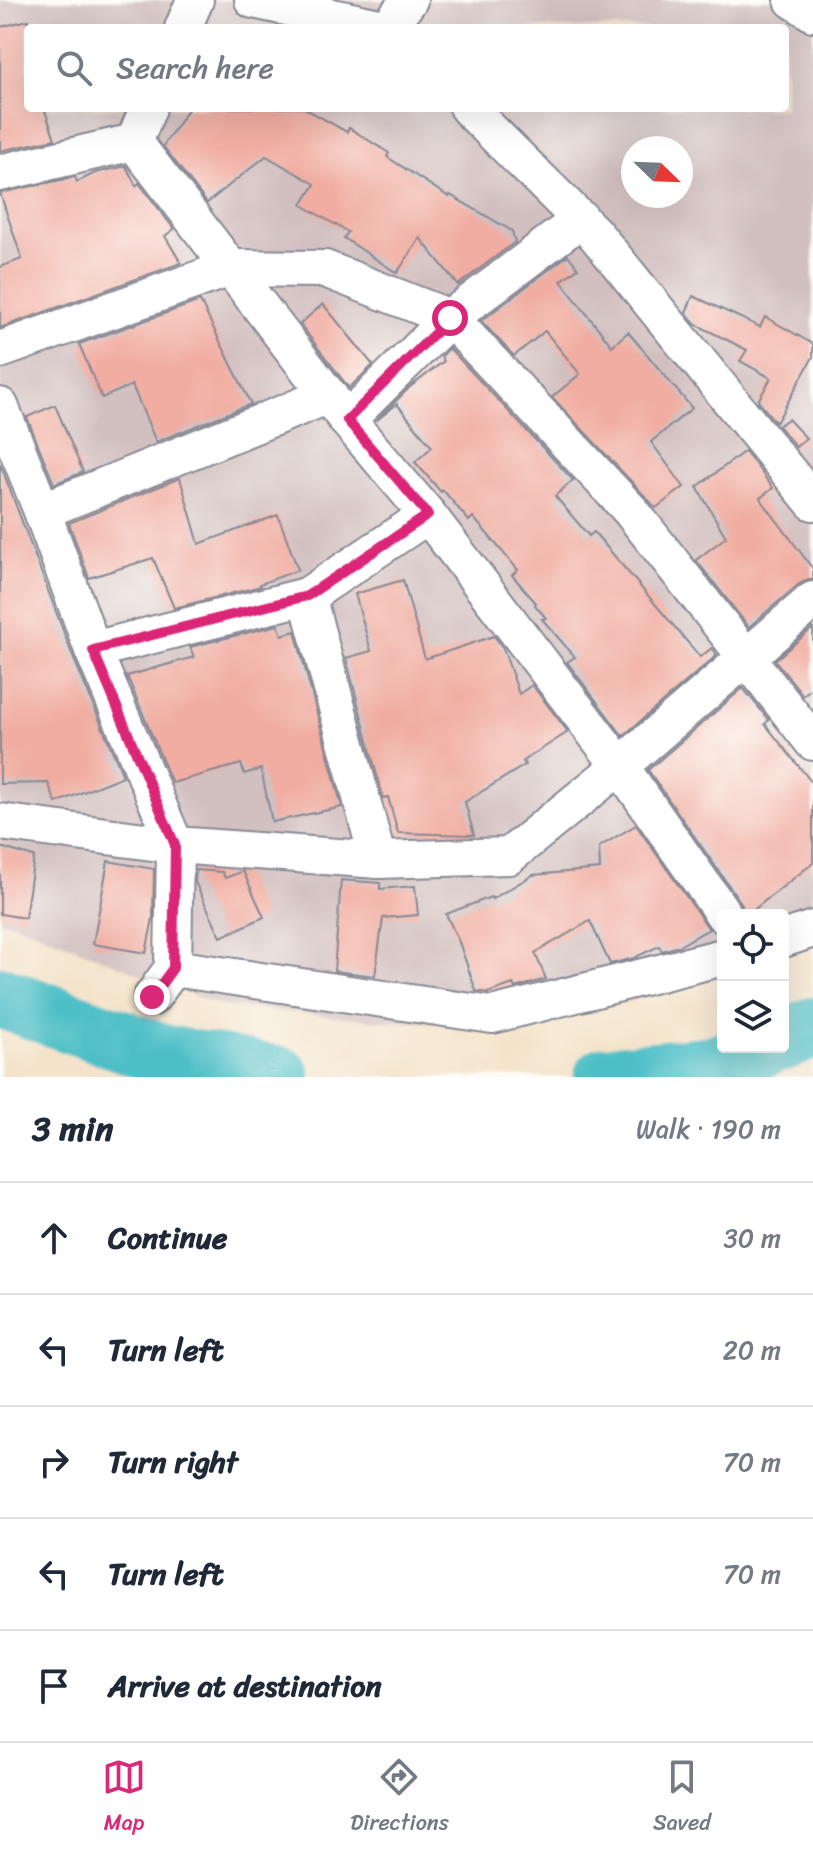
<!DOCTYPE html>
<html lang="en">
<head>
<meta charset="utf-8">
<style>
	body { margin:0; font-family:Sriracha,sans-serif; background:#f2f2f3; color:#1f2937 }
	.controls { position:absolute; right:24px; bottom:24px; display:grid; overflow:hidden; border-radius:8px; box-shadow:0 8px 32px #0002 }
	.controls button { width:72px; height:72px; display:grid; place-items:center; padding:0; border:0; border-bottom:2px solid #e0e1e3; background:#fff; color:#1f2937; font:40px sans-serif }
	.compass { position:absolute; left:621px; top:136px; width:72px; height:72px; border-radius:50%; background:#fff; box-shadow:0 8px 32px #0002; rotate:113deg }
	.stop { position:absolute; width:24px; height:24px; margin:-18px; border:6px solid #db2777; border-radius:50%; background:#fff }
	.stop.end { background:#db2777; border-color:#fff; box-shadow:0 2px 8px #0008 }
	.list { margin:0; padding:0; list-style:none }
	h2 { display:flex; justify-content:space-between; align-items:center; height:104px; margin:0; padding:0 32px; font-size:34px }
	h2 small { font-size:26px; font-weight:400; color:#747a83 }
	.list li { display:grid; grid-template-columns:52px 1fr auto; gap:24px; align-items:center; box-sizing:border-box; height:112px; padding:0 32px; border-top:2px solid #e0e1e3 }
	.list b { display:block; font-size:30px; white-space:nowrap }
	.list em { font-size:26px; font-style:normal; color:#747a83 }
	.icon { flex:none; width:44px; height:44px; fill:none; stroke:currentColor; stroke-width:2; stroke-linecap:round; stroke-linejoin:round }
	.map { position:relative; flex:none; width:813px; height:1077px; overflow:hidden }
	.search { position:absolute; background:#fff; box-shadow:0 8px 32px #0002; left:24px; right:24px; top:24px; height:88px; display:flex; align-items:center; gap:20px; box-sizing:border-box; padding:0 28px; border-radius:8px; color:#747a83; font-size:30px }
	.sheet { height:664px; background:#fff }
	nav { display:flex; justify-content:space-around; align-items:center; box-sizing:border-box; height:112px; border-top:2px solid #e0e1e3; background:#fff; font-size:22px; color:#747a83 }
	nav a { display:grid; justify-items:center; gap:4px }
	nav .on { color:#db2777 }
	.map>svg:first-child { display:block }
	.industrial { fill:#d2bfc0; fill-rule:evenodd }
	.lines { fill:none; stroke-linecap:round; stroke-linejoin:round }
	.river { stroke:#50bfc7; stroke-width:62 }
	.building { fill:#f1ada2 }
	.minor-casing { stroke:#888994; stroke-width:40 }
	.minor { stroke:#fff; stroke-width:36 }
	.route { stroke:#db2777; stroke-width:10 }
</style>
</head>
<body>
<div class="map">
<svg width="813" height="1077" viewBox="0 0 813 1077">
	<rect width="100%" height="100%" fill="#fdfcf7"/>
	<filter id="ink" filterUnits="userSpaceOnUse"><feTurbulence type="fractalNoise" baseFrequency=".0125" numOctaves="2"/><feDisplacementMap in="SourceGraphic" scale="16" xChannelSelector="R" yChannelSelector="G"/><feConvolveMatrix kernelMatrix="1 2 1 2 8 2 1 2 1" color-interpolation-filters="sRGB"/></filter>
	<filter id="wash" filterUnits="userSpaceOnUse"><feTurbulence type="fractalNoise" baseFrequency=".006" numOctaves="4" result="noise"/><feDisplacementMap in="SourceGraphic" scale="32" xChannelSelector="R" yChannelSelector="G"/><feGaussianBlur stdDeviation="1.8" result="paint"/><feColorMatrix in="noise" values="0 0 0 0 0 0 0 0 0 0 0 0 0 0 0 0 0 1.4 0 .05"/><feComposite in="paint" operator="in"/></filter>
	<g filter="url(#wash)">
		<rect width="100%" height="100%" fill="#f4e3ca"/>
		<path class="industrial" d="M0 0H813V945L783 956V915H723V976L536 1026 382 1021 217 1005 14 923 0 921ZM28 28H785V108H28ZM633 148H681V196H633Z"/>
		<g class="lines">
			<g class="river">
				<polyline points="0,997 166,1056 280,1077"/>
				<polyline points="783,1040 813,1028"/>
				<polyline points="605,1077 713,1066 764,1047"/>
			</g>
		</g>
		<g id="blocks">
			<g class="building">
				<polygon points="28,20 28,108 44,108 55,139 0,151 0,27"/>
				<polygon points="189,108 304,108 347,132 349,128 389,153 387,157 449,197 450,195 512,231 515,242 458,285 420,238 397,273 344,238 348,232 302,205 315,184 266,156 207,203 163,146"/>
				<polygon points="126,166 136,186 139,183 174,229 165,236 181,263 0,328 0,267 22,259 0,193 75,177 77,182 95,173"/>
				<polygon points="568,255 578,268 561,281 612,346 628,332 692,408 651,442 684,487 656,508 552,397 580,374 545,331 514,356 481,321"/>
				<polygon points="693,296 760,327 765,317 813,344 813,357 776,423 758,401 771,378 740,361 747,350 695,324 686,312"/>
				<polygon points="200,301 251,404 156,442 132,385 102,398 79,344"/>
				<polygon points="323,304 373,365 349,388 300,324"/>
				<polygon points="449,348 573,480 555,496 589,536 594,532 700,657 712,648 717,655 623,736 567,662 575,657 542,619 546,618 535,605 536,603 512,575 518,570 473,517 469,521 443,490 441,492 415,462 432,447 397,404 376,421 410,387 444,361 441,357"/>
				<polygon points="55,405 83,472 54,484 27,417"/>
				<polygon points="788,419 806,438 796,447 778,426"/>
				<polygon points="745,451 773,488 760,498 813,569 813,580 808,580 799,584 749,627 696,560 726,537 697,487"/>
				<polygon points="0,463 73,657 123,776 56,803 48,783 0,784"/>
				<polygon points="180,478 199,544 278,515 298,570 260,584 261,586 174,608 153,558 89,578 69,523"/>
				<polygon points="403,580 425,659 494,636 503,648 519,694 532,685 568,732 523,761 525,765 465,802 474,835 398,833 388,797 383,798 346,658 371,651 355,594"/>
				<polygon points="278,625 282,635 295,631 342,807 272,822 261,769 244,774 241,764 172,783 127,676 194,657 190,647"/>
				<polygon points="813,628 813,687 803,695 775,660"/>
				<polygon points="743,688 769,720 765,724 813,784 813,863 747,915 745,915 741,903 648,770"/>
				<polygon points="636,825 709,929 679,946 662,951 659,946 634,958 610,964 590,921 535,953 546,979 515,988 513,984 488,993 476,991 459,942 446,914 491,897 492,899 533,875 600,869 599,847"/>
				<polygon points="0,847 34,857 25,918 0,914"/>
				<polygon points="108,861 154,869 153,918 146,953 93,944"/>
				<polygon points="196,870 222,872 225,878 243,871 264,917 221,937 195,882"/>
				<polygon points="341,880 380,883 380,889 415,886 418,915 383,918 375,976 334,971"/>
			</g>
		</g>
	</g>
	<g filter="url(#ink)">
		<use href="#blocks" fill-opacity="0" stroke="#888994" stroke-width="2"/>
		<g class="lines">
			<defs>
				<g id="minor">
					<polyline points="253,0 384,28"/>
					<polyline points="793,0 813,13"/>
					<polyline points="183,28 195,0"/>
					<polyline points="388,28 409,0"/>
					<polyline points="468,108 595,234 813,502"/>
					<polyline points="134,142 347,420 428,515 620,766 724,915"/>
					<polyline points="0,173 134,142 148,108"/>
					<polyline points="0,350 230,268 325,269 450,318 631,511 813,742"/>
					<polyline points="0,406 42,511 93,650 175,845 173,968 492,1015 723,957"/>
					<polyline points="347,420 450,318 581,219"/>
					<polyline points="42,511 329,395"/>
					<polyline points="93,650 307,596"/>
					<polyline points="0,822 175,845 378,860 509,856 620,766 813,600"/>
					<polyline points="378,860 307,596 428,515"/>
					<polyline points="783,939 813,929"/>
					<polyline points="152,997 173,968"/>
				</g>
			</defs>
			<use href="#minor" class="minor-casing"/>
			<use href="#minor" class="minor"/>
		</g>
	</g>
	<g class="lines" filter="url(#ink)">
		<polyline class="route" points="152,997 173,968 175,845 93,650 307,596 428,515 347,420 450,318"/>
	</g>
</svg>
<div class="controls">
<button><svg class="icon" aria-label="locate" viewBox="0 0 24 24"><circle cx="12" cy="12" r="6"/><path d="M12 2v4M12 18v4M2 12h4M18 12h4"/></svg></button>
<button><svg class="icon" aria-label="layers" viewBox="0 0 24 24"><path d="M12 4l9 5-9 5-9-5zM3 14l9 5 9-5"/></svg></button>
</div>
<svg class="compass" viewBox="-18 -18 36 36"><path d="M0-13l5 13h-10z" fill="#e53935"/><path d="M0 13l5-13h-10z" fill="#747a83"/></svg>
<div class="stop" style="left:450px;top:318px"></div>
<div class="stop end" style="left:152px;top:997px"></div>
<div class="search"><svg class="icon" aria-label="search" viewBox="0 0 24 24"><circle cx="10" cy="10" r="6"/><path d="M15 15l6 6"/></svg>Search here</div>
</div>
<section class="sheet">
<h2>3 min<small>Walk · 190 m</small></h2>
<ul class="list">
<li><svg class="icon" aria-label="ahead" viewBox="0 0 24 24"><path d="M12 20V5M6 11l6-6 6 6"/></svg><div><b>Continue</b></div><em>30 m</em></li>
<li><svg class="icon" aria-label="left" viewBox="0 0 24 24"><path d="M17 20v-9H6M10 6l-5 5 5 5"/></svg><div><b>Turn left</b></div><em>20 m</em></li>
<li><svg class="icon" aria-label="right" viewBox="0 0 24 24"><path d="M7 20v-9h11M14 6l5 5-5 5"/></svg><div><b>Turn right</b></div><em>70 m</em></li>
<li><svg class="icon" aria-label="left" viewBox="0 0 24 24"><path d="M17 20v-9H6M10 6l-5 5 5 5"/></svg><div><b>Turn left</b></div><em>70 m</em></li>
<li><svg class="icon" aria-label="arrive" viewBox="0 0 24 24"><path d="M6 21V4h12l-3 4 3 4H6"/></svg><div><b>Arrive at destination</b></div></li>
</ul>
</section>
<nav>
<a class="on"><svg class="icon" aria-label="map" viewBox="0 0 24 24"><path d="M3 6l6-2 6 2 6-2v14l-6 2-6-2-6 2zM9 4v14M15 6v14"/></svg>Map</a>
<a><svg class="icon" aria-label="directions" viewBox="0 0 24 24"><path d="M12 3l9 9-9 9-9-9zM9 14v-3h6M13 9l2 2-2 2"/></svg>Directions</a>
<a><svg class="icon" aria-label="saved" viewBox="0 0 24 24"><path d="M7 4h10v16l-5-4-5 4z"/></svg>Saved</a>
</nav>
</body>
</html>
